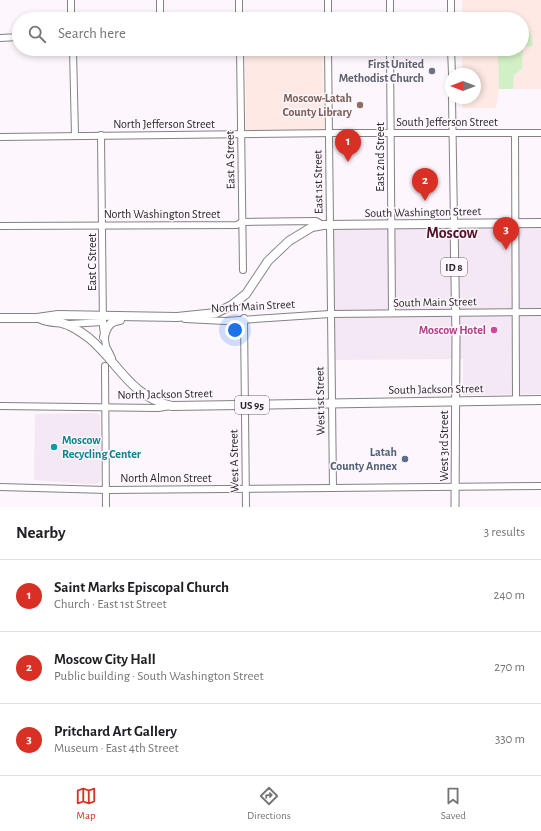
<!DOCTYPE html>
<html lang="en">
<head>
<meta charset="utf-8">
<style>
	body { margin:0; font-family:"Alegreya Sans",sans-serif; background:#f6f6f6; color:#202124 }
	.compass { position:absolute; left:445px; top:68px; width:36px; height:36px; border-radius:50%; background:#fff; box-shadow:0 2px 6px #0003; rotate:270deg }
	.you { position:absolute; left:235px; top:330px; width:14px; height:14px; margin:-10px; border:3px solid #fff; border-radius:50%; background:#1a73e8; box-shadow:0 0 0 6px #1a73e833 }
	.badge { display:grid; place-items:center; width:26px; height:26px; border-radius:50%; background:#d93025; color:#fff; font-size:13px; font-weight:700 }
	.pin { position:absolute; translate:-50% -33px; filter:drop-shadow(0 1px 2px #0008) }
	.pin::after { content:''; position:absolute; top:21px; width:14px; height:12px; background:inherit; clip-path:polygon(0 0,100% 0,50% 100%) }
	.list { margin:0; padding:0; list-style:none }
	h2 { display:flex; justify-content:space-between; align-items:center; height:52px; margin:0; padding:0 16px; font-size:17px }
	h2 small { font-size:13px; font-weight:400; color:#757577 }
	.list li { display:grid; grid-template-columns:26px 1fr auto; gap:12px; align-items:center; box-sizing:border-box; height:72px; padding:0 16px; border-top:1px solid #e0e0e0 }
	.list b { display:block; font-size:15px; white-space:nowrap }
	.list p { margin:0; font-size:13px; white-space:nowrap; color:#757577 }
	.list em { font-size:13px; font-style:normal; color:#757577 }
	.icon { flex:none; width:22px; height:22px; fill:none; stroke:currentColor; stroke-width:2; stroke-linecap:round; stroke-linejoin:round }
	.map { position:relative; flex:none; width:541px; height:507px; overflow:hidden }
	.search { position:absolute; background:#fff; box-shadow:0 2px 6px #0003; left:12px; right:12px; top:12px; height:44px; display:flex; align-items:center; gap:10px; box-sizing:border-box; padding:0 14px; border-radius:22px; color:#757577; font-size:15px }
	.sheet { height:268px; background:#fff }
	nav { display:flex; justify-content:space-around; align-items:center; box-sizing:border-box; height:56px; border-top:1px solid #e0e0e0; background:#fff; font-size:11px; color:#757577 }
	nav a { display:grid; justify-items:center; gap:2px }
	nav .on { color:#d93025 }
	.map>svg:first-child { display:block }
	.built { fill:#f4e8f5 }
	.education { fill:#fee9e4 }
	.green { fill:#d2f0c6 }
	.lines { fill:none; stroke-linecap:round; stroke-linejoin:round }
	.minor-casing { stroke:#858086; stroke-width:8 }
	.major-casing { stroke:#858086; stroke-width:9 }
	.highway-casing { stroke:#858086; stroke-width:10 }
	.minor { stroke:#fff; stroke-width:6 }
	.major { stroke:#fff; stroke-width:7 }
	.highway { stroke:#fff; stroke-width:8 }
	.worship-dot { fill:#6b7280; stroke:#fdf6fd; stroke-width:1.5 }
	.education-dot { fill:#8d6e63; stroke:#fdf6fd; stroke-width:1.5 }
	.hotel-dot { fill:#d1479c; stroke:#fdf6fd; stroke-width:1.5 }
	.culture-dot { fill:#0f9aa8; stroke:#fdf6fd; stroke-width:1.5 }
	.service-dot { fill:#5c6f8a; stroke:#fdf6fd; stroke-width:1.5 }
	.labels { text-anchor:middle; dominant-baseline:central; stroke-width:3; stroke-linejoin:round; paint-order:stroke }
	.shield { fill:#fdf6fd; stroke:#686468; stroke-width:1 }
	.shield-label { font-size:11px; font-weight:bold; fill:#282628 }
	.worship-label { font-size:12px; font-weight:bold; fill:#5b616d; stroke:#fdf6fd; text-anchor:end }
	.education-label { font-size:12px; font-weight:bold; fill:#785e54; stroke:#fdf6fd; text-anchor:end }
	.street-label { font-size:12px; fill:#282628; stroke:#fdf6fd }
	.hotel-label { font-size:12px; font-weight:bold; fill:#b23c85; stroke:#fdf6fd; text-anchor:end }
	.culture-label { font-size:12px; font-weight:bold; fill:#0d838f; stroke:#fdf6fd; text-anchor:start }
	.service-label { font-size:12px; font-weight:bold; fill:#4e5e75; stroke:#fdf6fd; text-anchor:end }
	.district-label { font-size:16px; font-weight:bold; fill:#541027; stroke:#fdf6fd }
</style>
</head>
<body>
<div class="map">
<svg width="541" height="507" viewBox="0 0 541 507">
	<rect width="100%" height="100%" fill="#fdf6fd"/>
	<g class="built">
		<polygon points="541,222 541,394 463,395 463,359 330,360 330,225"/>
		<polygon points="96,413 100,415 101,480 97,484 87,484 34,480 35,414"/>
	</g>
	<g class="education">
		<polygon points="462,0 541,0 541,89 499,89 496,108 462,108 462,98 475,98 475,74 462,74 462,49 522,49 522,19 462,19"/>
		<polygon points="245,49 323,49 324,130 246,131"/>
	</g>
	<polygon class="green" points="522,31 530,31 533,46 523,47 522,69 514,75 513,89 499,89 498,49 522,49"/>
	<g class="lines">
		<defs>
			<g id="minor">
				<polyline points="71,0 71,19"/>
				<polyline points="160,0 160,19"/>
				<polyline points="239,0 239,19"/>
				<polyline points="328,0 328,19"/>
				<polyline points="390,0 390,19"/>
				<polyline points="451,19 451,0"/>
				<polyline points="0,38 19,37"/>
				<polyline points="73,49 75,136"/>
				<polyline points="240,49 243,270"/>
				<polyline points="328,49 333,488"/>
				<polyline points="390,49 392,313"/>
				<polyline points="451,49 452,74"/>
				<polyline points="452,98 454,223"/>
				<polyline points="515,133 516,400"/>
				<polyline points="101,135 103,327 106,346 112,358"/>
				<polyline points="0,137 335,133 541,133"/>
				<polyline points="0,226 237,225 242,222 316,221 323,225"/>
				<polyline points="244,318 246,507"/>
				<polyline points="185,319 225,321 330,314 541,312"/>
				<polyline points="69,324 103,322"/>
				<polyline points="105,366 106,507"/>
				<polyline points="0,406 158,408 171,406"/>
				<polyline points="0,487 107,490 541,486"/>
			</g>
			<polyline id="major" points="454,223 456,337 455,507"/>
			<g id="highway">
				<polyline points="0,318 37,318 58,315 177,317 216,313 232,305 246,294 268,261 289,241 312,227 323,225 541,223"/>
				<path d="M41 319C47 322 55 322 62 323 71 325 81 332 89 338 119 363 129 396 172 406L541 400"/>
				<path d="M104 337C106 327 110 321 120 320"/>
			</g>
		</defs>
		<use href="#minor" class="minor-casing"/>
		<use href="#major" class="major-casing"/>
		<use href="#highway" class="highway-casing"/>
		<use href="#minor" class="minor"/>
		<use href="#major" class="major"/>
		<use href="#highway" class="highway"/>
	</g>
	<circle class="worship-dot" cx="432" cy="71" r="4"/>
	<circle class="education-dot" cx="360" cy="105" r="4"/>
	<circle class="hotel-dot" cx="494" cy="330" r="4"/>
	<circle class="culture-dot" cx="54" cy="447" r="4"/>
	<circle class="service-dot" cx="405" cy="459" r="4"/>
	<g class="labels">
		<g class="shield">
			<rect x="441" y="258" width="26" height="18" rx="3"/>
			<rect x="235" y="396" width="34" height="18" rx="3"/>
		</g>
		<g class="shield-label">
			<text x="454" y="267">ID 8</text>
			<text x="252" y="405">US 95</text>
		</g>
		<g class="worship-label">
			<text x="424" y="64">First United<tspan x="424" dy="14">Methodist Church</tspan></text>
		</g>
		<g class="education-label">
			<text x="352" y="98">Moscow-Latah<tspan x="352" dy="14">County Library</tspan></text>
		</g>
		<g class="street-label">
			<text x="447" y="122">South Jefferson Street</text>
			<text x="164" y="124">North Jefferson Street</text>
			<text transform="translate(380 157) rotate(-90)">East 2nd Street</text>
			<text transform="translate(230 160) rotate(-91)">East A Street</text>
			<text transform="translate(318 182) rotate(-91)">East 1st Street</text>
			<text transform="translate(423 212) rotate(-1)">South Washington Street</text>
			<text x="162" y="214">North Washington Street</text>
			<text transform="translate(92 262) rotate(-90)">East C Street</text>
			<text transform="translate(435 302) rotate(-1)">South Main Street</text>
			<text transform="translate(253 306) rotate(-3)">North Main Street</text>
			<text transform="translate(436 389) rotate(-1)">South Jackson Street</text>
			<text transform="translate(165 394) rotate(-1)">North Jackson Street</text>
			<text transform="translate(320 401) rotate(-91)">West 1st Street</text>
			<text transform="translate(444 446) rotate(-90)">West 3rd Street</text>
			<text transform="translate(234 461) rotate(-91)">West A Street</text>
			<text x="166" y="478">North Almon Street</text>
		</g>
		<g class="hotel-label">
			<text x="486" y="330">Moscow Hotel</text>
		</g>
		<g class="culture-label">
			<text x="62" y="440">Moscow<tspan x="62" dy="14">Recycling Center</tspan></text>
		</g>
		<g class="service-label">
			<text x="397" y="452">Latah<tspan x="397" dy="14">County Annex</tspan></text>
		</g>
		<g class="district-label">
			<text x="452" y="233">Moscow</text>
		</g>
	</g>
</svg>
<svg class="compass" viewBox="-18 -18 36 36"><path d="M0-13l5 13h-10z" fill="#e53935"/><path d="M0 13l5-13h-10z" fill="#757577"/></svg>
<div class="you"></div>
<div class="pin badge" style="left:348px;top:162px">1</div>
<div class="pin badge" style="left:425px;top:201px">2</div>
<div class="pin badge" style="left:506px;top:250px">3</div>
<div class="search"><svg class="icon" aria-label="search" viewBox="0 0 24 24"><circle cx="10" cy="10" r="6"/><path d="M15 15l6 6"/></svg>Search here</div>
</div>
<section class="sheet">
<h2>Nearby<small>3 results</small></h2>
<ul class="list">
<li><span class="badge">1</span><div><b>Saint Marks Episcopal Church</b><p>Church · East 1st Street</p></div><em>240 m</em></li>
<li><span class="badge">2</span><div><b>Moscow City Hall</b><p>Public building · South Washington Street</p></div><em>270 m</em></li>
<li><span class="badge">3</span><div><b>Pritchard Art Gallery</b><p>Museum · East 4th Street</p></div><em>330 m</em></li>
</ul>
</section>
<nav>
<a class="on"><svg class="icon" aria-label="map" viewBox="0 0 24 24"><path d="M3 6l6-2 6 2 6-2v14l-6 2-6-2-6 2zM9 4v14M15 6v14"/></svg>Map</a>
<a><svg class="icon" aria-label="directions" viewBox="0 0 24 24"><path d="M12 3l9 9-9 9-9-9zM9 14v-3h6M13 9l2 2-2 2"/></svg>Directions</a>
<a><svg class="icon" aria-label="saved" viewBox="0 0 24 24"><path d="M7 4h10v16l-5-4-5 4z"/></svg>Saved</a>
</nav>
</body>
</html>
